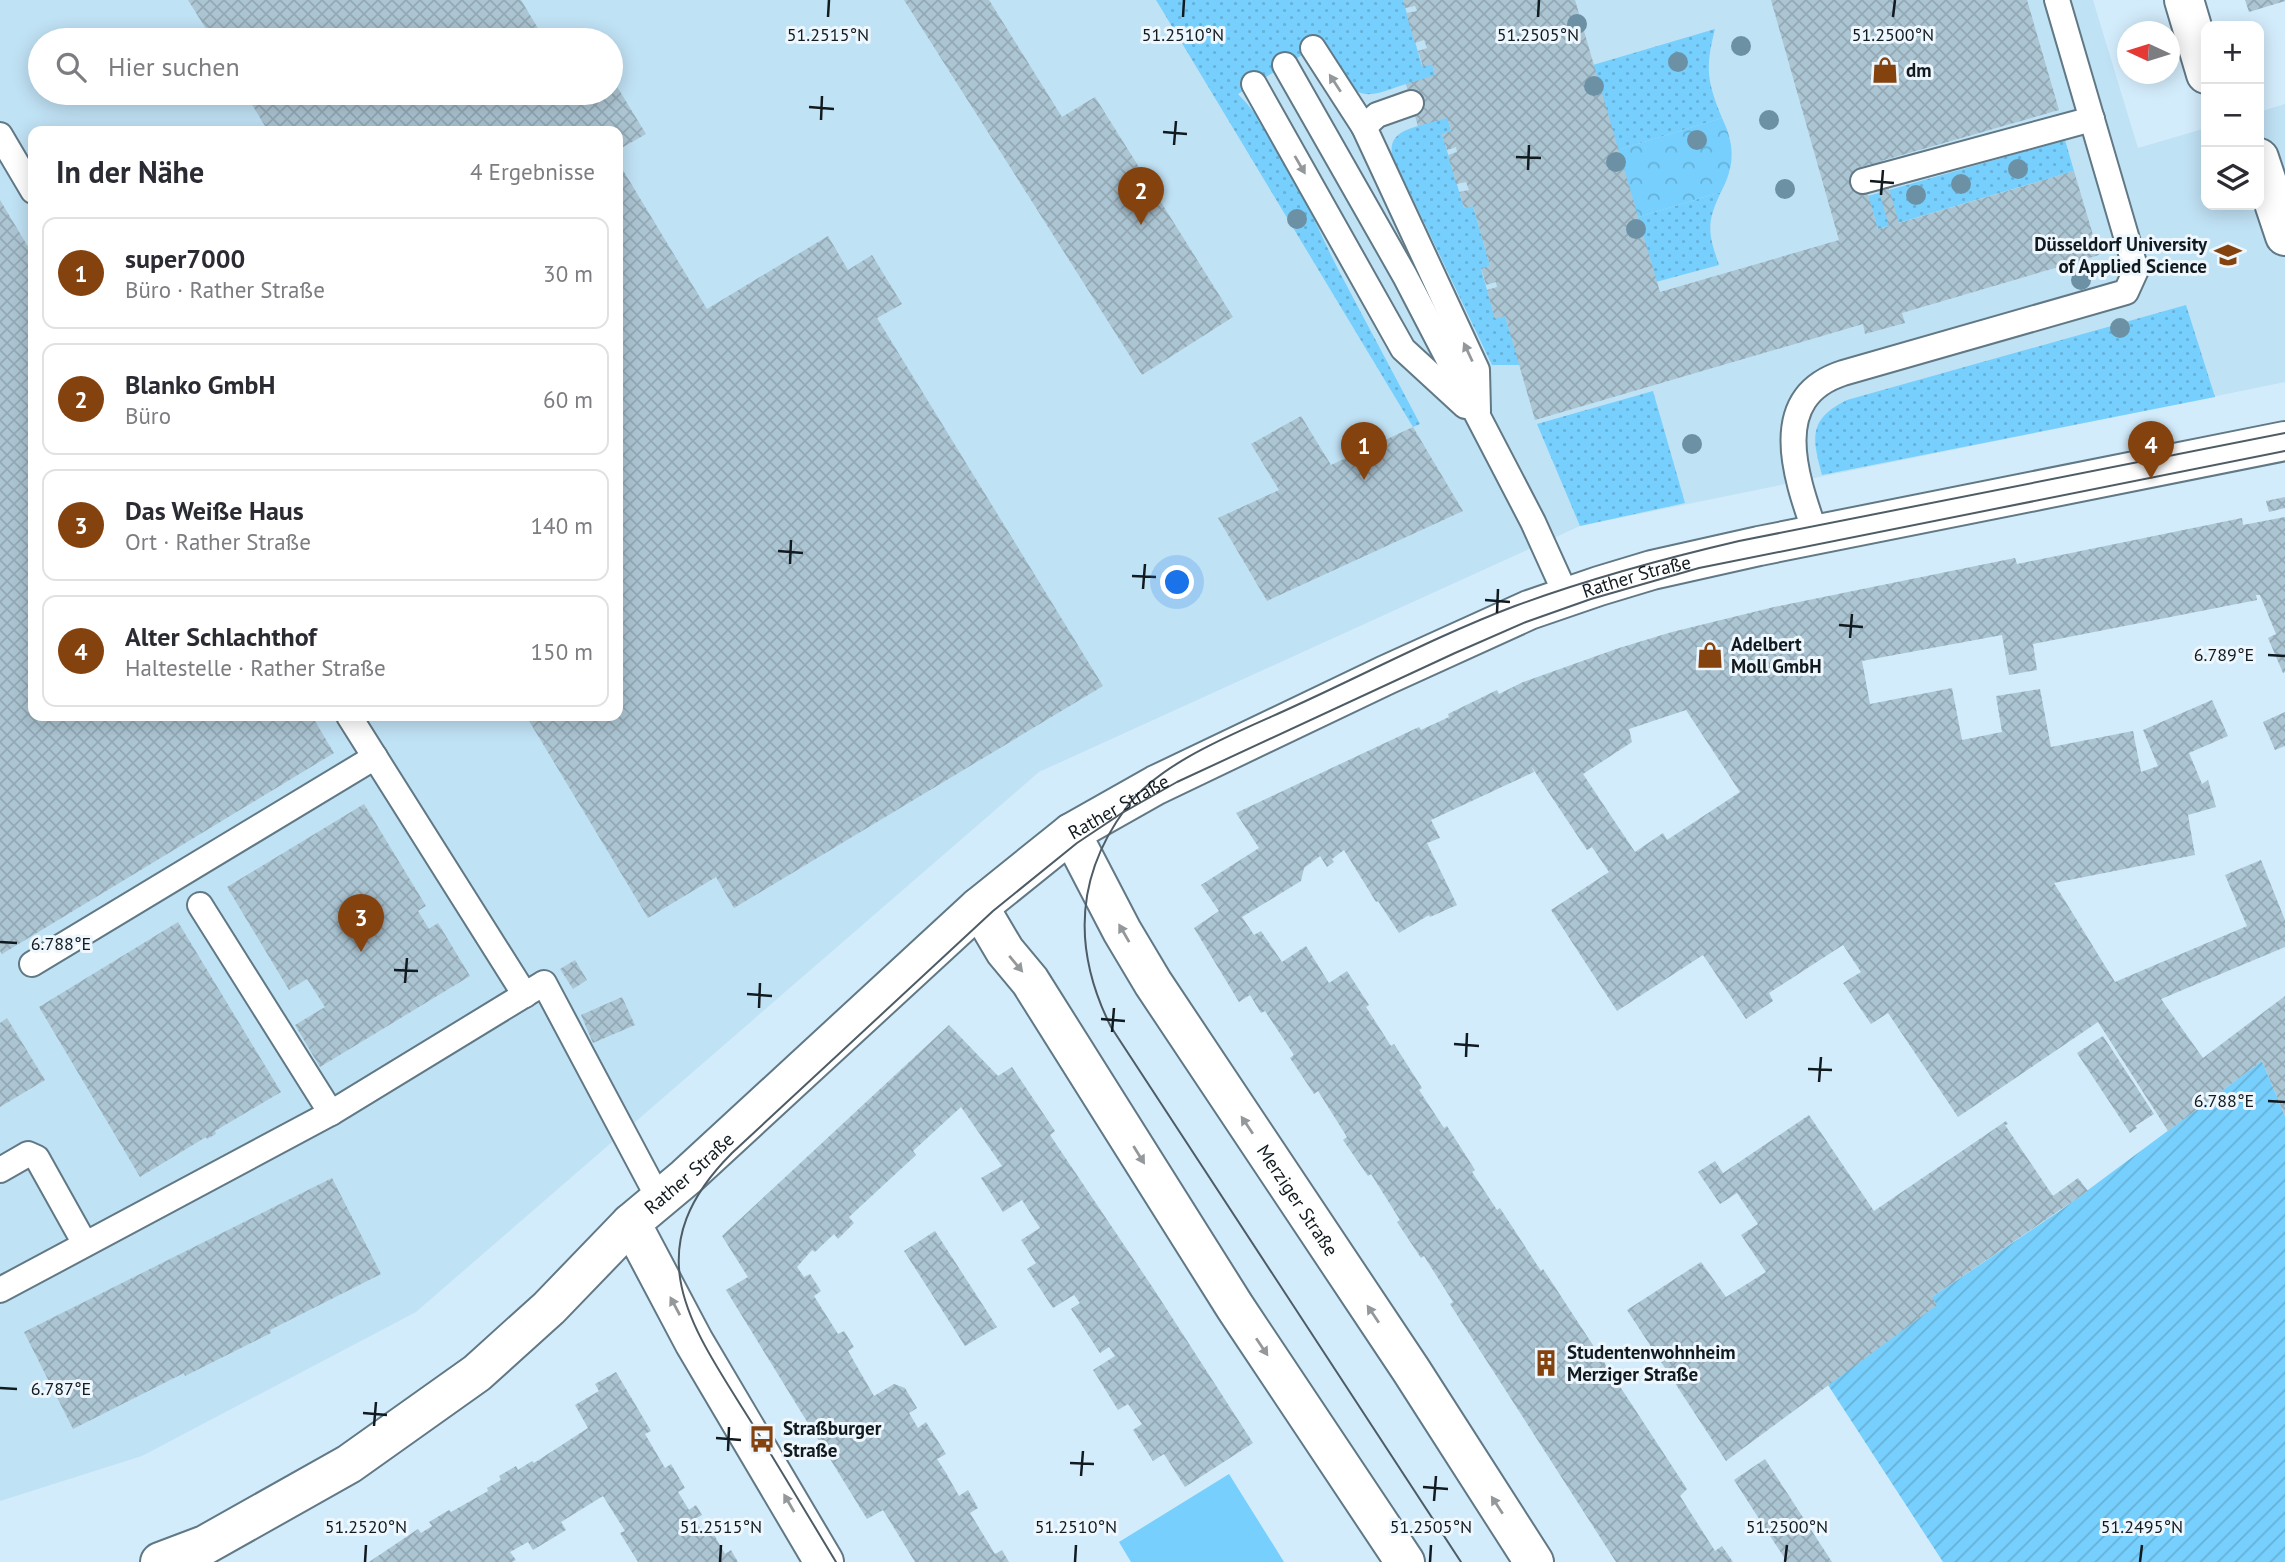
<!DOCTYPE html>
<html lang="de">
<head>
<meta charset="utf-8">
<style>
	body { margin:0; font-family:"PT Sans",sans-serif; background:#f7f7f7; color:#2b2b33 }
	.controls { position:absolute; right:21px; top:21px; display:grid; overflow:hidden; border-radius:14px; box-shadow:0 4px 18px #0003 }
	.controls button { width:63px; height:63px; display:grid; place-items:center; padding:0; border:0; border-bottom:2px solid #e1e1e2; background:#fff; color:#2b2b33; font:35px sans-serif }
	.compass { position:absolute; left:2117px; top:21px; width:63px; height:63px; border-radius:50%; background:#fff; box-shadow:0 4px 18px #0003; rotate:274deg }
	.you { position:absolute; left:1178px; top:583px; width:24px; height:24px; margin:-18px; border:5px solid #fff; border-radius:50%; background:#1a73e8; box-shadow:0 0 0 10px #1a73e833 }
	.badge { display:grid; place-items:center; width:46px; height:46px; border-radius:50%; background:#84420f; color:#fff; font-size:23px; font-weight:700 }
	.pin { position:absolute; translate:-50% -58px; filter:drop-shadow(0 2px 4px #0008) }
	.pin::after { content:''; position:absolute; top:37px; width:24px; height:21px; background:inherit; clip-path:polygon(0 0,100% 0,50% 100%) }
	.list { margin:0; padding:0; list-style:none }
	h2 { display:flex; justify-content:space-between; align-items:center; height:91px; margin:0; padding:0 28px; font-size:30px }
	h2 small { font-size:23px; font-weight:400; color:#7c7c81 }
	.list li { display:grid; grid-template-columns:46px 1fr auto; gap:21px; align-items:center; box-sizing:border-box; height:112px; margin:0 14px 14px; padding:0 14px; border:2px solid #e1e1e2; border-radius:14px }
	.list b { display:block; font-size:26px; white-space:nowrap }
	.list p { margin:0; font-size:23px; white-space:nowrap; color:#7c7c81 }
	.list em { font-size:23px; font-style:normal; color:#7c7c81 }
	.icon { flex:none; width:38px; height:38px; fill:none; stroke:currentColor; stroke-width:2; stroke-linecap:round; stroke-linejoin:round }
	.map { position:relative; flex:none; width:2285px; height:1562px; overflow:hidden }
	.search { position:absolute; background:#fff; box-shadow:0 4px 18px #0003; left:28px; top:28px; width:595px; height:77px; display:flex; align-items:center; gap:18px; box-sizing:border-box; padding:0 24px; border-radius:38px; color:#7c7c81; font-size:26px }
	.panel { position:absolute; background:#fff; box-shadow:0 4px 18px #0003; left:28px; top:126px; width:595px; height:595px; border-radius:14px }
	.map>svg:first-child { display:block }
	.built { fill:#c0e2f5; fill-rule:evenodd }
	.grass { fill:url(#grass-dots) }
	.park { fill:url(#park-crowns) }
	.garden { fill:url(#garden-furrows) }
	.pitch { fill:#76cffc }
	.building { fill:url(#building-cross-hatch); fill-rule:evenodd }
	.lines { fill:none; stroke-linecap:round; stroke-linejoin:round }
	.service-casing { stroke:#617885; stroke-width:28 }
	.minor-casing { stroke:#617885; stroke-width:42 }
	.tertiary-casing { stroke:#617885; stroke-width:42 }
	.service { stroke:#fff; stroke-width:24 }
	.minor { stroke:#fff; stroke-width:38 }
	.tertiary { stroke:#fff; stroke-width:38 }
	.tram { stroke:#4e5c65; stroke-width:2 }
	.tree { fill:#6c91a4 }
	.oneway { fill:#94989a }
	.ticks { fill:none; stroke:#111a1f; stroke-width:2.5 }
	.labels { text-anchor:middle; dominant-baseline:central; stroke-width:6; stroke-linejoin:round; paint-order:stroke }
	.poi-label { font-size:19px; font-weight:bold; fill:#111a1f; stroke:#edf7fd; text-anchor:start }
	.street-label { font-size:19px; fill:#111a1f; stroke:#edf7fd }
	.ticks-label { font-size:18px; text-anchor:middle; fill:#111a1f; stroke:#edf7fd; stroke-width:6; stroke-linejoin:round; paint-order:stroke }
</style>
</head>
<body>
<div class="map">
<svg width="2285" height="1562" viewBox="0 0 2285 1562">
	<defs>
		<pattern id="grass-dots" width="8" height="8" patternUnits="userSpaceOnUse" patternTransform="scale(1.75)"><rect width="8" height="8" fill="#76cffc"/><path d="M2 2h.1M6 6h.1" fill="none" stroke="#65b1d8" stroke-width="1.8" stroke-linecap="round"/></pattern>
		<pattern id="park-crowns" width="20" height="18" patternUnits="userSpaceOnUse" patternTransform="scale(1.75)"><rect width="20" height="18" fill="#76cffc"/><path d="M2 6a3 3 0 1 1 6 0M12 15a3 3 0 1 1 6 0" fill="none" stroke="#65b1d8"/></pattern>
		<pattern id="garden-furrows" width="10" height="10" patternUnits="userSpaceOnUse" patternTransform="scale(1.75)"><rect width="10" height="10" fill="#76cffc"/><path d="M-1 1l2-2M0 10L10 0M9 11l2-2" fill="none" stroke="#65b1d8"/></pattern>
		<pattern id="building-cross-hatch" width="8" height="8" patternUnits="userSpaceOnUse" patternTransform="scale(1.75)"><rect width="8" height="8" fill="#acc5d3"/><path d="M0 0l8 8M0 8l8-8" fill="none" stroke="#93a9b5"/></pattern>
	</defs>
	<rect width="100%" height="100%" fill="#d3ecfb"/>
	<path class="built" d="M0 0H2093L2138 148 2206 128V205H2259V112L2285 104V382L1580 526 1039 772 416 1312 142 1456 0 1501ZM40 40H611V93H40ZM33 131H618V716H33Z"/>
	<g class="grass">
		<path d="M1156 0H1403L1422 66 1432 64 1451 131 1442 134 1464 208 1473 206 1490 266 1481 269 1495 318 1505 316 1520 365H1492L1392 155C1389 136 1402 131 1418 126L1406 84C1388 89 1370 101 1353 89L1322 43 1238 94C1286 143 1307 209 1338 269 1365 321 1393 372 1420 424L1413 427Z"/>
		<path d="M1715 29C1705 68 1707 81 1722 118L1602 155 1576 70Z"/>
		<polygon points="2065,140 2074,171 1878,229 1868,196"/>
		<path d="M1721 192C1706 223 1708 233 1719 265L1641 286 1622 222Z"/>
		<path d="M2186 305 2215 397 1822 475C1812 438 1808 419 1847 400Z"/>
		<polygon points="1653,391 1685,503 1580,526 1537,424"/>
	</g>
	<path class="park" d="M1722 118C1735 145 1735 165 1721 192L1622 222 1602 155Z"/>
	<polygon class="garden" points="2262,1061 2285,1116 2285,1562 1943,1562 1828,1385 1932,1297 2061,1210"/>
	<polygon class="pitch" points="1229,1474 1284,1562 1131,1562 1119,1542"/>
	<g class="building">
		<polygon points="188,0 521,0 545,40 213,40"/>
		<polygon points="904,0 989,0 1062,117 1095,97 1233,317 1142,375"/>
		<path d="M1403 0H1575L1660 292 1839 240 1771 0H2027L2059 110 1881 161 1899 223 2074 171 2099 255 1902 313 1905 323 1865 334 1863 324 1535 420 1505 316 1495 319 1487 290 1497 287 1496 282 1486 285 1481 268 1490 266 1473 206 1464 208 1459 192 1469 190 1466 182 1456 184 1448 155 1457 152 1456 147 1447 150 1442 134 1451 131 1447 118 1418 126 1406 84 1435 75 1432 64 1423 67 1418 51 1427 48 1424 40 1415 43 1406 13 1417 11 1415 6 1405 8ZM1871 164 1889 226 1878 229 1860 167Z"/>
		<polygon points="2245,0 2285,0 2285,1 2249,12"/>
		<polygon points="613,80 646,134 618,150 618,131 268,131 245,93 576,93 581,100 593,93 611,93 611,81"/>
		<polygon points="618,162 707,309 828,236 848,270 872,255 902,304 877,318 1103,686 734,908 716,877 648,918 526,716 618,716"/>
		<polygon points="0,200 33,255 33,716 312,716 334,753 2,954 0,951"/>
		<polygon points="1301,416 1331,465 1413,427 1463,511 1267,601 1218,518 1279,490 1251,444"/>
		<polygon points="2285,497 2285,508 2269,512 2266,501"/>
		<path d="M2285 517V672L2283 673 2268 638 2276 634 2260 595H2256L2257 600 2033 644 2037 670 2009 675 2002 635 1862 661 1870 704 1952 688 1962 740 2002 732 1996 696 2040 689 2051 747 2133 731 2141 772 2158 766 2143 730 2212 700 2228 736 2189 753 2202 784 2208 780 2216 807 2188 815 2195 855 2054 883 2115 982 2247 926 2225 875 2261 860 2285 920V947L2161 999 2203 1058 2285 996V1116L2262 1061 2168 1131 2098 1022 1958 1117 1888 1013 1871 1024 1843 983 1861 972 1843 945 1769 993 1773 1001 1746 1019 1703 955 1617 1011 1551 910 1609 872 1592 847 1587 850 1531 766 1534 772 1431 820 1440 838 1427 843 1457 905 1430 917 1429 915 1399 933 1378 901 1376 902 1344 850 1332 859 1334 862 1327 867 1320 856 1304 868 1301 881 1242 917 1254 935 1261 931 1282 962 1306 946 1329 983 1347 971 1369 1005 1366 1007 1391 1046 1394 1044 1422 1088 1419 1090 1444 1128 1447 1126 1475 1170 1472 1172 1497 1210 1500 1208 1541 1271 1543 1269 1551 1281 1687 1489 1680 1496 1715 1551 1722 1546 1733 1562H1616L1450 1304 1453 1302 1424 1256 1421 1258 1397 1222 1400 1220 1371 1174 1368 1176 1343 1140 1347 1137 1318 1091 1314 1094 1290 1058 1294 1055 1265 1011 1261 1013 1250 995 1239 1002 1194 928 1219 911 1201 885 1259 848 1236 813 1419 727 1421 730 1449 717 1448 714 1497 690 1499 694 1523 682 1619 648 1672 632 1774 607 2015 558 2017 564 2242 518 2243 525ZM1686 710 1740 792 1667 840 1663 833 1635 852 1583 774 1632 742 1629 729Z"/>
		<polygon points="2285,712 2285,746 2275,750 2263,722"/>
		<polygon points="364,804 426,906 418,911 429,929 438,923 470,976 320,1067 295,1025 325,1007 307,979 289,990 227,887"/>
		<polygon points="178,922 281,1092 215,1131 216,1134 207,1139 206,1137 140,1177 39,1007"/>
		<polygon points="575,960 587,980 573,989 560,969"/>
		<polygon points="622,997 635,1025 593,1043 581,1015"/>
		<polygon points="7,1018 45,1080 0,1107 0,1023"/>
		<polygon points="949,1025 998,1076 1012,1067 1055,1131 1050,1135 1153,1288 1253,1443 1185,1487 1164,1454 1153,1461 1133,1430 1142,1424 1128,1404 1118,1410 1093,1370 1115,1356 1109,1347 1100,1353 1071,1309 1080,1303 1074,1295 1053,1308 1027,1269 1036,1263 1021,1240 1040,1228 1022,1200 1003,1212 981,1178 1002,1166 961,1107 913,1151 916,1155 849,1217 854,1223 838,1239 834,1234 815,1252 812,1250 797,1267 804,1277 810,1274 821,1291 814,1296 838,1334 844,1331 854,1347 848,1351 874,1396 894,1384 905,1388 917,1408 909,1413 918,1428 926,1422 946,1454 937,1459 946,1473 959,1496 968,1490 978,1508 970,1513 995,1554 1002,1550 1009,1562 915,1562 883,1510 867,1519 726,1290 748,1277 722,1236"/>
		<polygon points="2103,1036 2154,1114 2135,1126 2137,1128 2130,1133 2077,1053"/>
		<polygon points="1809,1115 1874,1211 2006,1121 2008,1124 2005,1125 2053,1196 2078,1178 2088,1191 1932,1297 1937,1305 1726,1461 1627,1310 1701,1262 1726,1297 1766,1272 1741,1235 1758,1224 1737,1193 1720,1204 1698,1172 1715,1161 1723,1173"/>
		<polygon points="332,1178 381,1274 270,1330 271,1333 185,1376 184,1373 73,1429 24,1332"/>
		<polygon points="935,1231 997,1327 965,1346 904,1251"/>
		<polygon points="616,1372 651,1431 645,1434 665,1468 671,1464 685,1488 678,1492 689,1510 696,1505 702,1515 695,1519 705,1537 713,1533 725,1554 731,1550 738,1562 638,1562 620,1533 625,1531 603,1496 561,1522 566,1530 533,1550 528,1542 510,1552 516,1560 512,1562 369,1562 418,1529 421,1533 432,1526 429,1522 449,1510 451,1512 488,1491 487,1488 501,1480 499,1476 516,1466 518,1470 532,1461 534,1463 588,1428 575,1405 599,1391 595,1384"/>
		<polygon points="1765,1459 1832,1562 1787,1562 1734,1480"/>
	</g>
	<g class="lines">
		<defs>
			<g id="service">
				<polyline points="1313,48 1364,127 1477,370 1478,411"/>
				<polyline points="1285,65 1405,276 1533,522 1567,597"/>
				<polyline points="1254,84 1403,349 1465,406"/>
				<polyline points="1364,127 1377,115 1411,103"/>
				<polyline points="0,135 33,191"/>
				<polyline points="1863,181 2092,119"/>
				<path d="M1816 535C1797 480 1766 398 1843 373L2126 292 2136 270 2057 0"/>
				<polyline points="349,716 525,995"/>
				<polyline points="200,905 331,1113"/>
				<polyline points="32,964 375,757"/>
				<polyline points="0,1170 28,1154 37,1158 85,1244"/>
				<polyline points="0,1290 331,1113 544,983 659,1199"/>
			</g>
			<g id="minor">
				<polyline points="2184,0 2206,74"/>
				<polyline points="2259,158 2285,236"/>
				<path id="s1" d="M1071 833 1122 931 1153 983 1411 1370 1534 1562"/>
				<polyline points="979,907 1005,951 1030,981 1235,1307 1405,1562"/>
				<polyline points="631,1223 694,1342 824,1562"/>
			</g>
			<g id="tertiary">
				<path id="s2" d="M160 1562 205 1545 349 1464 477 1373 549 1308 631 1223 686 1177 979 907 1071 833 1156 785 1386 675 1529 610 1599 586 1652 570 1759 546 2285 441"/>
			</g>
		</defs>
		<use href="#service" class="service-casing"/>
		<use href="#minor" class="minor-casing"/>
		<use href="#tertiary" class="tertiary-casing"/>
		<use href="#service" class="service"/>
		<use href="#minor" class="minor"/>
		<use href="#tertiary" class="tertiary"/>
		<g class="tram">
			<path d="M836 1562C807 1514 779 1467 750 1420 690 1324 634 1251 732 1153L993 911 1077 843 1122 813 1177 782 1455 653 1526 622 1591 599 1699 568 2285 451"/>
			<path d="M1461 1562 1111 1027C1073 951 1074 878 1126 808 1161 760 1244 730 1297 705 1369 672 1441 634 1515 606 1588 579 1662 559 1739 541L2285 433"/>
		</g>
	</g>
	<g class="tree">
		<circle cx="1577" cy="24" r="10"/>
		<circle cx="1741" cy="46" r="10"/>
		<circle cx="1678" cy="62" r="10"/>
		<circle cx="1594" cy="86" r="10"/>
		<circle cx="1769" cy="120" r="10"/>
		<circle cx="1697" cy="140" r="10"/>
		<circle cx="1616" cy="162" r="10"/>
		<circle cx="2018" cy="169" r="10"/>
		<circle cx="1961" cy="184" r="10"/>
		<circle cx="1785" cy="189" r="10"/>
		<circle cx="1916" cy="195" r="10"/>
		<circle cx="1297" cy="219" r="10"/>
		<circle cx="1636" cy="229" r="10"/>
		<circle cx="2081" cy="280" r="10"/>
		<circle cx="2120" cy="328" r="10"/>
		<circle cx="1692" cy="444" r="10"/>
	</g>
	<defs><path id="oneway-solid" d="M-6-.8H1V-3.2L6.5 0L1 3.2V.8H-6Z" transform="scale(1.75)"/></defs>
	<g class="oneway">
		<use href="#oneway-solid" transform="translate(1335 83) rotate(-123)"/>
		<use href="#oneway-solid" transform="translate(1300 165) rotate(60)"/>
		<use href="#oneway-solid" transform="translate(1468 352) rotate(-115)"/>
		<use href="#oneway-solid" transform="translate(1124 933) rotate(-120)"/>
		<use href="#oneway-solid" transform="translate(1016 964) rotate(50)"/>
		<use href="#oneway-solid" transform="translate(1247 1125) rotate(-124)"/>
		<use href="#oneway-solid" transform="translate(1139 1155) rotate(58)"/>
		<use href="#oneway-solid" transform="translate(675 1306) rotate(-118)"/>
		<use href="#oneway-solid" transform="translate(1373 1314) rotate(-124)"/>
		<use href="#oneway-solid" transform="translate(1262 1347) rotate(56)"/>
		<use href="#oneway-solid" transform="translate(789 1503) rotate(-120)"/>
		<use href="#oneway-solid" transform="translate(1497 1505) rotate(-123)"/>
	</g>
	<path class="ticks" d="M828 17 829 0M1183 17 1184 0M1538 17 1539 0M1893 17 1895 0M809 107 834 109M821 120 822 96M1163 132 1187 134M1174 145 1176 121M1516 157 1541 158M1528 170 1529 145M1870 181 1894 183M1881 195 1883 170M778 551 803 553M790 564 791 540M1132 576 1156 577M1143 589 1145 564M1485 600 1510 602M1497 613 1498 589M1839 625 1863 627M1850 638 1852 614M2268 655 2285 656M0 942 17 943M394 970 418 971M405 983 407 958M747 994 772 996M759 1008 760 983M1101 1019 1125 1021M1112 1032 1114 1008M1454 1044 1479 1046M1466 1057 1467 1033M1808 1069 1832 1070M1819 1082 1821 1057M2268 1101 2285 1102M0 1388 17 1389M363 1413 387 1415M374 1426 376 1402M716 1438 741 1440M728 1451 729 1427M1070 1463 1094 1464M1081 1476 1083 1451M1423 1487 1448 1489M1434 1501 1436 1476M365 1562 366 1545M720 1562 721 1545M1075 1562 1076 1545M1430 1562 1431 1545M1785 1562 1787 1545M2140 1562 2142 1545"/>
	<defs>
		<symbol id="shop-bare" viewBox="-9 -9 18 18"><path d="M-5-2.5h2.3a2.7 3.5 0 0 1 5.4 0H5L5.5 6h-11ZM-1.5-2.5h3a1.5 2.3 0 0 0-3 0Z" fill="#84420f" stroke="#edf7fd" stroke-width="2.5" paint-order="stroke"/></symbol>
		<symbol id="university-bare" viewBox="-9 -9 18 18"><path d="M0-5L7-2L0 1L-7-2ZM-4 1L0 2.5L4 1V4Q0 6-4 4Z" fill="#84420f" stroke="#edf7fd" stroke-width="2.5" paint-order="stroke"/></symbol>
		<symbol id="building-bare" viewBox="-9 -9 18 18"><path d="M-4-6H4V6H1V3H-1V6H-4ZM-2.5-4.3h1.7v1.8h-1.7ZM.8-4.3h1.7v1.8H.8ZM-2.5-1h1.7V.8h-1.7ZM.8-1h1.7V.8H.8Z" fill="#84420f" stroke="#edf7fd" stroke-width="2.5" paint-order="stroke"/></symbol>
		<symbol id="bus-bare" viewBox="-9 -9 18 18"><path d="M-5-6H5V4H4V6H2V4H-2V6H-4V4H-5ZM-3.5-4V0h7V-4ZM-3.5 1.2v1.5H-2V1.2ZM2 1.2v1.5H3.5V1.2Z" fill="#84420f" stroke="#edf7fd" stroke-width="2.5" paint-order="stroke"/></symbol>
	</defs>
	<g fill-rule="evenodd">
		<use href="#shop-bare" x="1866" y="51" width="38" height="38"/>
		<use href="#university-bare" x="2209" y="236" width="38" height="38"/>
		<use href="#shop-bare" x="1691" y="636" width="38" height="38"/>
		<use href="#building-bare" x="1527" y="1344" width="38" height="38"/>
		<use href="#bus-bare" x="743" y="1420" width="38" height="38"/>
	</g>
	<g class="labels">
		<g class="poi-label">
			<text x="1906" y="70">dm</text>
			<text x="2207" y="244" text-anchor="end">Düsseldorf University<tspan x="2207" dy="22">of Applied Science</tspan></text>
			<text x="1731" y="644">Adelbert<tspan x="1731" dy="22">Moll GmbH</tspan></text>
			<text x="1567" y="1352">Studentenwohnheim<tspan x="1567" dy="22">Merziger Straße</tspan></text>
			<text x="783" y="1428">Straßburger<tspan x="783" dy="22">Straße</tspan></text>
		</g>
		<g class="street-label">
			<text stroke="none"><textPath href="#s2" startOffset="1796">Rather Straße</textPath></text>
			<text stroke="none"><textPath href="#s2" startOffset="1228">Rather Straße</textPath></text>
			<text stroke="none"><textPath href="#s2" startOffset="662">Rather Straße</textPath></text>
			<text stroke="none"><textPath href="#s1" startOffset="432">Merziger Straße</textPath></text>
		</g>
	</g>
	<g class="ticks-label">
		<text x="828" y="41">51.2515°N</text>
		<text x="1183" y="41">51.2510°N</text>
		<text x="1538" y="41">51.2505°N</text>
		<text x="1893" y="41">51.2500°N</text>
		<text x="2224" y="661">6.789°E</text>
		<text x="61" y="950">6.788°E</text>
		<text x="2224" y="1107">6.788°E</text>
		<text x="61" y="1395">6.787°E</text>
		<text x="366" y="1533">51.2520°N</text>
		<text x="721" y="1533">51.2515°N</text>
		<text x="1076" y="1533">51.2510°N</text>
		<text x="1431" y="1533">51.2505°N</text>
		<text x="1787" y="1533">51.2500°N</text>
		<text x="2142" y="1533">51.2495°N</text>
	</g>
</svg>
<div class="controls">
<button>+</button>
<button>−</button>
<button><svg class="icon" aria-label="layers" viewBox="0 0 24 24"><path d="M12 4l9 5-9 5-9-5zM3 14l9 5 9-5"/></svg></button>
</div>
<svg class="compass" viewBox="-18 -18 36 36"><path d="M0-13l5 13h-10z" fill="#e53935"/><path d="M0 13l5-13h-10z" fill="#7c7c81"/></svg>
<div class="you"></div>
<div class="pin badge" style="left:1364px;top:480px">1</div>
<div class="pin badge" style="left:1141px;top:225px">2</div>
<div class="pin badge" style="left:361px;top:952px">3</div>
<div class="pin badge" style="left:2151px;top:479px">4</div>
<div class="search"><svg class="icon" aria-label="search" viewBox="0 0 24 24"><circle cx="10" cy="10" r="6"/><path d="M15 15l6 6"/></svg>Hier suchen</div>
<section class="panel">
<h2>In der Nähe<small>4 Ergebnisse</small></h2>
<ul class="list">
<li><span class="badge">1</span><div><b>super7000</b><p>Büro · Rather Straße</p></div><em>30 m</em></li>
<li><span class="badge">2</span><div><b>Blanko GmbH</b><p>Büro</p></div><em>60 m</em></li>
<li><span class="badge">3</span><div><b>Das Weiße Haus</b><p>Ort · Rather Straße</p></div><em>140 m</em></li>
<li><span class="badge">4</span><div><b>Alter Schlachthof</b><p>Haltestelle · Rather Straße</p></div><em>150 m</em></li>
</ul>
</section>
</div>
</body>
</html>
